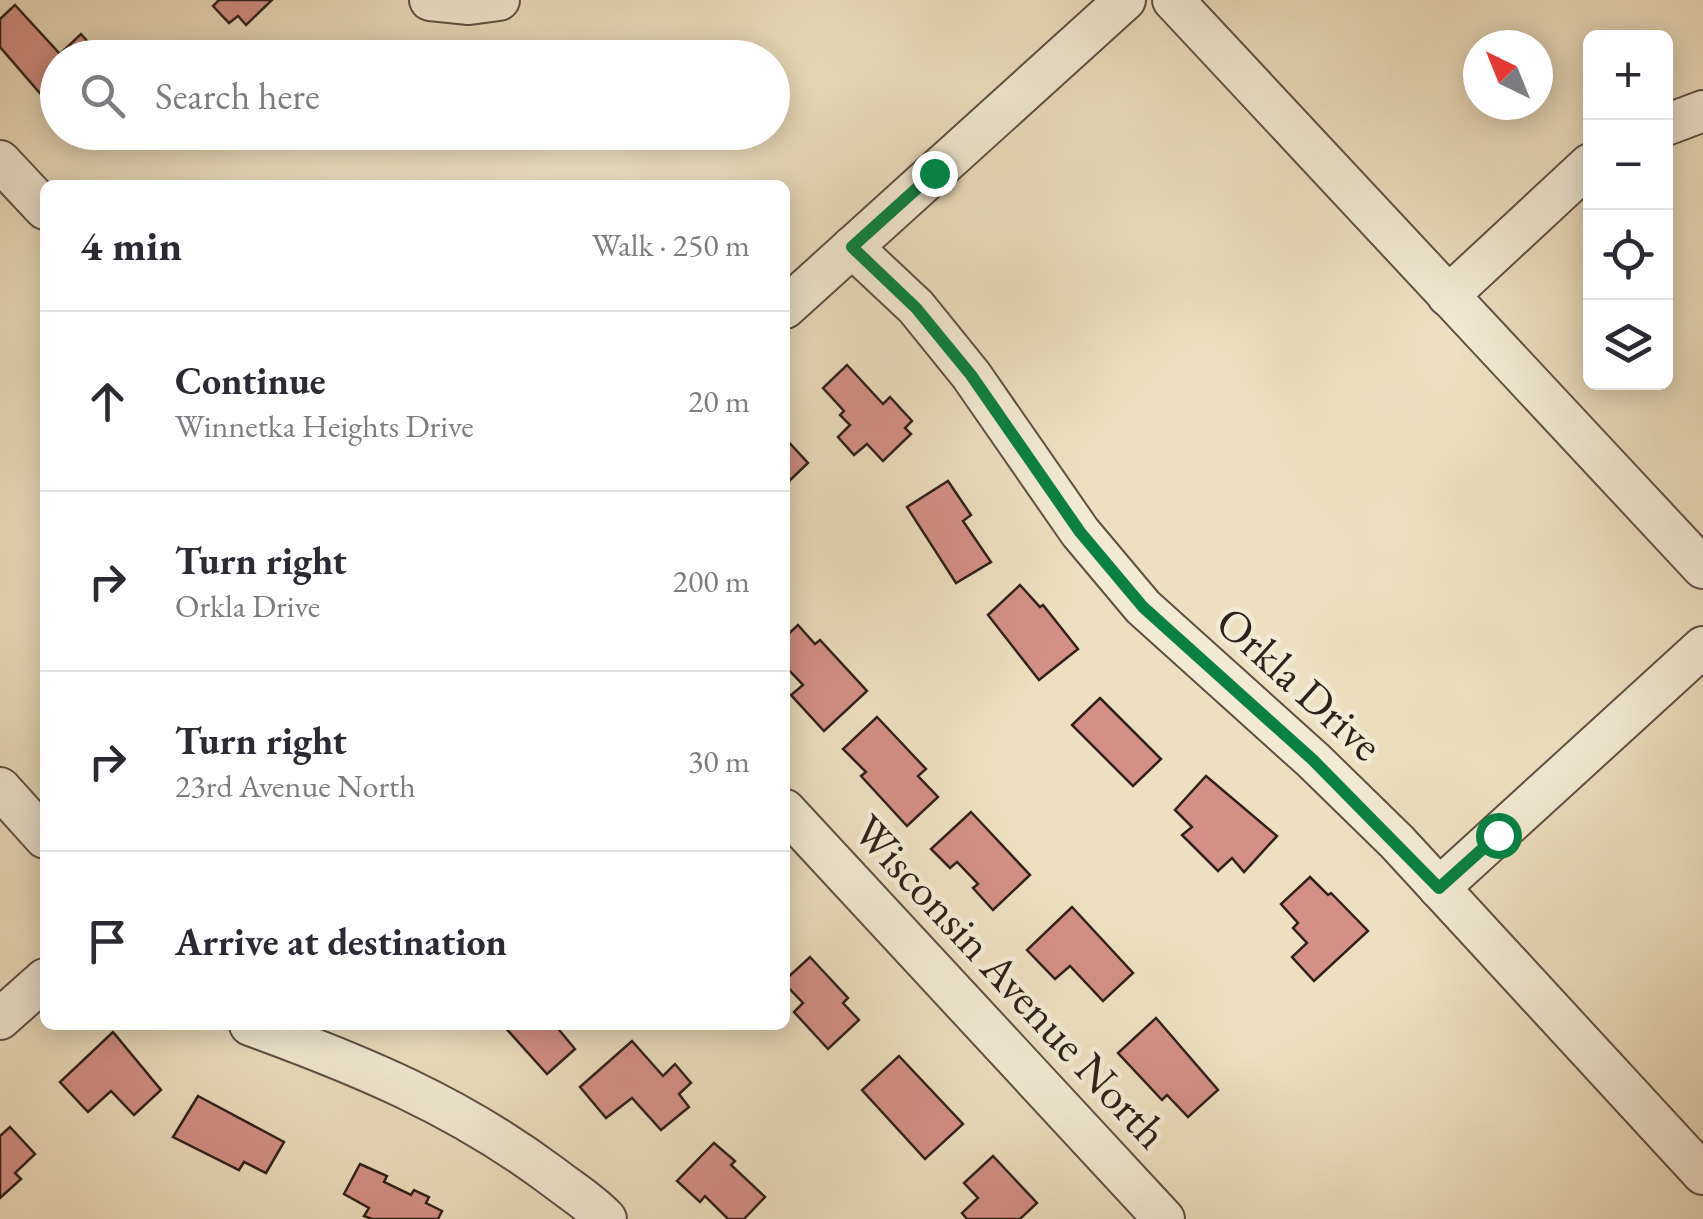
<!DOCTYPE html>
<html lang="en">
<head>
<meta charset="utf-8">
<style>
	body { margin:0; font-family:"EB Garamond",serif; background:#f2f2f3; color:#2b2b33 }
	.controls { position:absolute; right:30px; top:30px; display:grid; overflow:hidden; border-radius:15px; box-shadow:0 5px 25px #0003 }
	.controls button { width:90px; height:90px; display:grid; place-items:center; padding:0; border:0; border-bottom:2px solid #e1e1e2; background:#fff; color:#2b2b33; font:50px sans-serif }
	.compass { position:absolute; left:1463px; top:30px; width:90px; height:90px; border-radius:50%; background:#fff; box-shadow:0 5px 25px #0003; rotate:317deg }
	.stop { position:absolute; width:30px; height:30px; margin:-22px; border:8px solid #0b8043; border-radius:50%; background:#fff }
	.stop.end { background:#0b8043; border-color:#fff; box-shadow:0 2px 10px #0008 }
	.list { margin:0; padding:0; list-style:none }
	h2 { display:flex; justify-content:space-between; align-items:center; height:130px; margin:0; padding:0 40px; font-size:42px }
	h2 small { font-size:32px; font-weight:400; color:#7c7c81 }
	.list li { display:grid; grid-template-columns:65px 1fr auto; gap:30px; align-items:center; box-sizing:border-box; height:180px; padding:0 40px; border-top:2px solid #e1e1e2 }
	.list b { display:block; font-size:38px; white-space:nowrap }
	.list p { margin:0; font-size:32px; white-space:nowrap; color:#7c7c81 }
	.list em { font-size:32px; font-style:normal; color:#7c7c81 }
	.icon { flex:none; width:55px; height:55px; fill:none; stroke:currentColor; stroke-width:2; stroke-linecap:round; stroke-linejoin:round }
	.map { position:relative; flex:none; width:1703px; height:1219px; overflow:hidden }
	.search { position:absolute; background:#fff; box-shadow:0 5px 25px #0003; left:40px; top:40px; width:750px; height:110px; display:flex; align-items:center; gap:25px; box-sizing:border-box; padding:0 35px; border-radius:55px; color:#7c7c81; font-size:38px }
	.panel { position:absolute; background:#fff; box-shadow:0 5px 25px #0003; left:40px; top:180px; width:750px; height:850px; border-radius:15px }
	.map>svg:first-child { display:block }
	.building { fill:#d49086; stroke:#30211b; stroke-width:2.5 }
	.lines { fill:none; stroke-linecap:round; stroke-linejoin:round }
	.minor-casing { stroke:#5f5044; stroke-width:44 }
	.minor { stroke:#f3ead5; stroke-width:40 }
	.route { stroke:#0b8043; stroke-width:12 }
	.labels { text-anchor:middle; dominant-baseline:central; stroke-width:9; stroke-linejoin:round; paint-order:stroke }
	.street-label { font-size:45px; fill:#30211b; stroke:#f3ead5 }
</style>
</head>
<body>
<div class="map">
<svg width="1703" height="1219" viewBox="0 0 1703 1219">
	<rect width="100%" height="100%" fill="#eddfbf"/>
	<filter id="stains"><feTurbulence type="fractalNoise" baseFrequency=".002" numOctaves="4"/><feColorMatrix values="0 0 0 0 .2 0 0 0 0 .09 0 0 0 0 .02 0 0 0 .5 -.17"/></filter>
	<radialGradient id="worn" r=".72"><stop offset=".6" stop-color="#630" stop-opacity="0"/><stop offset="1" stop-color="#630" stop-opacity=".3"/></radialGradient>
	<g class="building">
		<polygon points="219,0 272,0 246,25 238,16 229,23 213,6"/>
		<polygon points="15,5 60,54 81,34 102,58 58,58 58,99 51,106 0,47 0,19"/>
		<polygon points="847,365 883,404 890,397 912,421 905,428 911,434 883,461 867,444 854,455 838,437 850,425 840,415 844,411 823,388"/>
		<polygon points="785,438 808,463 785,485"/>
		<polygon points="948,481 971,515 963,521 991,562 956,583 907,507"/>
		<polygon points="1020,585 1040,607 1043,605 1078,649 1039,680 988,615"/>
		<polygon points="798,625 815,644 820,640 867,691 824,731 791,695 803,685 785,666 785,637"/>
		<polygon points="1100,698 1161,759 1133,786 1072,725"/>
		<polygon points="877,717 926,769 918,776 938,797 907,826 861,776 866,772 843,749"/>
		<polygon points="1206,776 1277,836 1244,872 1232,858 1218,871 1182,835 1192,827 1175,810"/>
		<polygon points="971,812 1030,875 993,910 973,888 978,884 957,862 950,868 931,849"/>
		<polygon points="1310,877 1328,895 1331,893 1368,931 1314,981 1292,957 1307,943 1293,928 1298,923 1281,904"/>
		<polygon points="1072,907 1133,973 1103,1001 1070,966 1055,979 1027,950"/>
		<polygon points="810,957 848,998 843,1003 859,1020 828,1049 794,1012 803,1003 785,984 785,980"/>
		<polygon points="1156,1018 1218,1090 1188,1117 1167,1095 1162,1100 1118,1053"/>
		<polygon points="503,1025 555,1025 575,1049 547,1074"/>
		<polygon points="113,1032 161,1090 134,1115 111,1091 88,1112 60,1082"/>
		<polygon points="632,1041 663,1076 675,1064 691,1083 679,1094 689,1107 661,1130 632,1098 606,1118 580,1087"/>
		<polygon points="899,1056 963,1124 925,1159 862,1090"/>
		<polygon points="198,1096 284,1142 266,1173 244,1162 239,1170 173,1137"/>
		<polygon points="10,1127 35,1154 15,1173 21,1179 0,1198 0,1136"/>
		<polygon points="714,1143 735,1161 731,1165 765,1197 744,1219 728,1219 705,1196 700,1202 677,1181"/>
		<polygon points="993,1156 1037,1203 1020,1219 967,1219 962,1213 978,1198 964,1183"/>
		<polygon points="360,1164 387,1176 384,1182 411,1195 414,1190 429,1197 426,1203 442,1211 438,1219 372,1219 364,1216 369,1208 344,1194"/>
	</g>
	<g class="lines">
		<defs>
			<g id="minor">
				<polyline points="430,0 469,4 499,0"/>
				<polyline points="1173,0 1703,568"/>
				<polyline points="1666,125 1703,111"/>
				<polyline points="0,161 45,209"/>
				<polyline points="852,247 916,307 971,375 1080,532 1143,607 1313,760 1397,842 1703,1174"/>
				<polyline points="1448,296 1590,164"/>
				<polyline points="785,308 1125,0"/>
				<polyline points="0,788 45,838"/>
				<polyline points="785,810 1164,1219"/>
				<polyline points="1439,888 1703,647"/>
				<polyline points="0,1019 45,979"/>
				<path d="M250 1025C360 1065 457 1105 552 1176 570 1190 590 1202 606 1219"/>
			</g>
		</defs>
		<use href="#minor" class="minor-casing"/>
		<use href="#minor" class="minor"/>
	</g>
	<g class="lines">
		<polyline class="route" points="934,173 852,247 916,308 971,375 1080,532 1143,607 1313,760 1439,888 1498,835"/>
	</g>
	<g class="labels">
		<g class="street-label">
			<text transform="translate(1300 683) rotate(42)">Orkla Drive</text>
			<text transform="translate(1011 981) rotate(47)">Wisconsin Avenue North</text>
		</g>
	</g>
	<rect width="100%" height="100%" filter="url(#stains)"/>
	<rect width="100%" height="100%" fill="url(#worn)"/>
</svg>
<div class="controls">
<button>+</button>
<button>−</button>
<button><svg class="icon" aria-label="locate" viewBox="0 0 24 24"><circle cx="12" cy="12" r="6"/><path d="M12 2v4M12 18v4M2 12h4M18 12h4"/></svg></button>
<button><svg class="icon" aria-label="layers" viewBox="0 0 24 24"><path d="M12 4l9 5-9 5-9-5zM3 14l9 5 9-5"/></svg></button>
</div>
<svg class="compass" viewBox="-18 -18 36 36"><path d="M0-13l5 13h-10z" fill="#e53935"/><path d="M0 13l5-13h-10z" fill="#7c7c81"/></svg>
<div class="stop" style="left:1498px;top:835px"></div>
<div class="stop end" style="left:934px;top:173px"></div>
<div class="search"><svg class="icon" aria-label="search" viewBox="0 0 24 24"><circle cx="10" cy="10" r="6"/><path d="M15 15l6 6"/></svg>Search here</div>
<section class="panel">
<h2>4 min<small>Walk · 250 m</small></h2>
<ul class="list">
<li><svg class="icon" aria-label="ahead" viewBox="0 0 24 24"><path d="M12 20V5M6 11l6-6 6 6"/></svg><div><b>Continue</b><p>Winnetka Heights Drive</p></div><em>20 m</em></li>
<li><svg class="icon" aria-label="right" viewBox="0 0 24 24"><path d="M7 20v-9h11M14 6l5 5-5 5"/></svg><div><b>Turn right</b><p>Orkla Drive</p></div><em>200 m</em></li>
<li><svg class="icon" aria-label="right" viewBox="0 0 24 24"><path d="M7 20v-9h11M14 6l5 5-5 5"/></svg><div><b>Turn right</b><p>23rd Avenue North</p></div><em>30 m</em></li>
<li><svg class="icon" aria-label="arrive" viewBox="0 0 24 24"><path d="M6 21V4h12l-3 4 3 4H6"/></svg><div><b>Arrive at destination</b></div></li>
</ul>
</section>
</div>
</body>
</html>
